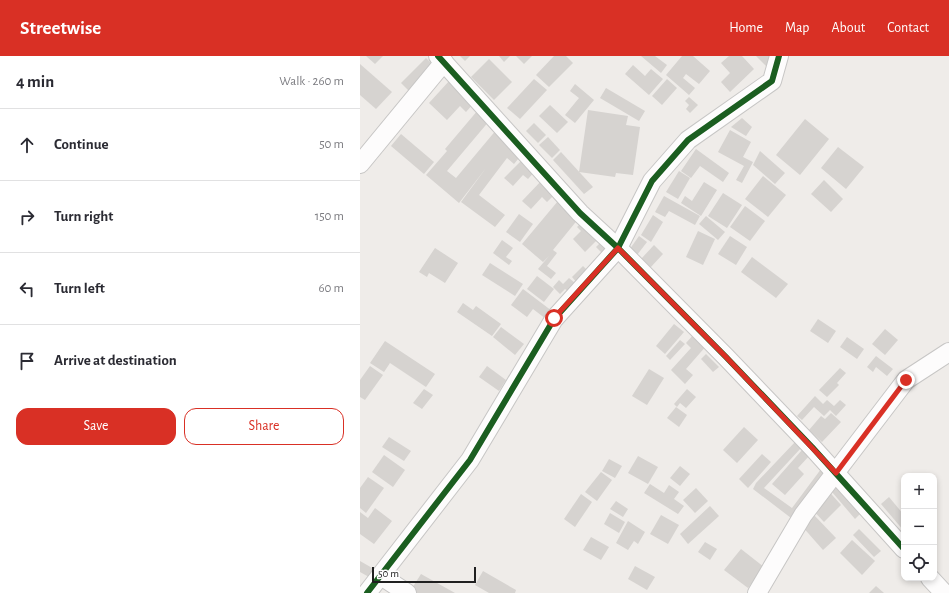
<!DOCTYPE html>
<html lang="en">
<head>
<meta charset="utf-8">
<style>
	body { margin:0; font-family:"Alegreya Sans",sans-serif; background:#f7f7f7; color:#2b2b33 }
	.controls { position:absolute; right:12px; bottom:12px; display:grid; overflow:hidden; border-radius:8px; box-shadow:0 2px 6px #0003 }
	.controls button { width:36px; height:36px; display:grid; place-items:center; padding:0; border:0; border-bottom:1px solid #e1e1e2; background:#fff; color:#2b2b33; font:20px sans-serif }
	.scale { position:absolute; left:12px; bottom:10px; width:104px; box-sizing:border-box; padding-left:4px; border:2px solid #202020; border-top:0; font-size:11px; line-height:14px; white-space:nowrap; color:#202020; -webkit-text-stroke:3px #fff; paint-order:stroke }
	.stop { position:absolute; width:12px; height:12px; margin:-9px; border:3px solid #d93025; border-radius:50%; background:#fff }
	.stop.end { background:#d93025; border-color:#fff; box-shadow:0 1px 4px #0008 }
	.list { margin:0; padding:0; list-style:none }
	h2 { display:flex; justify-content:space-between; align-items:center; height:52px; margin:0; padding:0 16px; font-size:17px }
	h2 small { font-size:13px; font-weight:400; color:#7c7c81 }
	.list li { display:grid; grid-template-columns:26px 1fr auto; gap:12px; align-items:center; box-sizing:border-box; height:72px; padding:0 16px; border-top:1px solid #e1e1e2 }
	.list b { display:block; font-size:15px; white-space:nowrap }
	.list em { font-size:13px; font-style:normal; color:#7c7c81 }
	.actions { display:flex; gap:8px; padding:12px 16px }
	.actions a { flex:1; padding:9px 0; border:1px solid #d93025; border-radius:12px; text-align:center; font-size:14px; color:#d93025 }
	.actions .main { background:#d93025; color:#fff }
	.icon { flex:none; width:22px; height:22px; fill:none; stroke:currentColor; stroke-width:2; stroke-linecap:round; stroke-linejoin:round }
	.map { position:relative; flex:none; width:589px; height:537px; overflow:hidden }
	header { display:flex; align-items:center; gap:24px; box-sizing:border-box; height:56px; padding:0 20px; background:#d93025; color:#fff }
	header strong { font-size:19px }
	nav { display:flex; gap:22px; margin-inline-start:auto; font-size:14px }
	main { display:flex }
	aside { flex:1; background:#fff }
	.map>svg:first-child { display:block }
	.building { fill:#d6d3d0 }
	.lines { fill:none; stroke-linecap:round; stroke-linejoin:round }
	.minor-casing { stroke:#c7c6c5; stroke-width:20 }
	.minor { stroke:#fdfcfc; stroke-width:18 }
	.cycleway-casing { stroke:#fff; stroke-width:8 }
	.cycleway { stroke:#1b5e20; stroke-width:6 }
	.route { stroke:#d93025; stroke-width:5 }
</style>
</head>
<body>
<header>
<strong>Streetwise</strong>
<nav><a>Home</a><a>Map</a><a>About</a><a>Contact</a></nav>
</header>
<main>
<aside>
<h2>4 min<small>Walk · 260 m</small></h2>
<ul class="list">
<li><svg class="icon" aria-label="ahead" viewBox="0 0 24 24"><path d="M12 20V5M6 11l6-6 6 6"/></svg><div><b>Continue</b></div><em>50 m</em></li>
<li><svg class="icon" aria-label="right" viewBox="0 0 24 24"><path d="M7 20v-9h11M14 6l5 5-5 5"/></svg><div><b>Turn right</b></div><em>150 m</em></li>
<li><svg class="icon" aria-label="left" viewBox="0 0 24 24"><path d="M17 20v-9H6M10 6l-5 5 5 5"/></svg><div><b>Turn left</b></div><em>60 m</em></li>
<li><svg class="icon" aria-label="arrive" viewBox="0 0 24 24"><path d="M6 21V4h12l-3 4 3 4H6"/></svg><div><b>Arrive at destination</b></div></li>
</ul>
<div class="actions"><a class="main">Save</a><a>Share</a></div>
</aside>
<div class="map">
<svg width="589" height="537" viewBox="0 0 589 537">
	<rect width="100%" height="100%" fill="#efece9"/>
	<g class="building">
		<polygon points="6,0 23,0 15,8"/>
		<polygon points="100,0 110,0 105,5"/>
		<polygon points="139,0 150,0 144,6"/>
		<polygon points="156,0 172,0 164,8"/>
		<polygon points="194,0 206,0 213,7 189,31 176,19"/>
		<polygon points="281,0 295,0 307,9 301,17"/>
		<polygon points="322,0 333,0 350,15 339,28 326,18 323,22 335,32 329,39 306,19"/>
		<polygon points="369,0 382,0 394,13 370,36 361,26 370,17 361,7"/>
		<polygon points="396,0 410,0 407,11"/>
		<polygon points="66,2 77,13 52,38 41,27"/>
		<polygon points="129,3 152,26 134,44 111,21"/>
		<polygon points="0,8 32,36 16,53 0,39"/>
		<polygon points="273,9 285,20 291,13 303,23 289,39 265,18"/>
		<polygon points="174,23 187,34 160,63 147,52"/>
		<polygon points="307,23 317,32 302,49 292,40"/>
		<polygon points="90,24 114,47 106,56 100,50 87,64 69,47"/>
		<polygon points="215,28 234,44 215,67 205,59 219,42 210,35"/>
		<polygon points="246,32 285,55 279,65 240,42"/>
		<polygon points="329,41 338,49 330,57 326,53 329,49 325,45"/>
		<polygon points="190,49 208,66 197,77 179,60"/>
		<polygon points="118,54 130,64 87,115 96,122 137,73 163,97 154,108 147,102 119,139 145,159 135,171 101,146 126,112 99,147 66,119 87,95 85,93"/>
		<polygon points="228,54 268,60 266,69 280,71 273,119 256,117 255,121 219,116"/>
		<polygon points="382,62 392,71 386,80 371,71"/>
		<polygon points="445,63 469,83 440,119 416,99"/>
		<polygon points="174,67 186,79 178,87 166,75"/>
		<polygon points="370,74 391,86 383,101 393,106 382,127 376,124 384,110 358,96"/>
		<polygon points="41,78 74,106 64,118 31,90"/>
		<polygon points="188,81 200,94 192,102 179,89"/>
		<polygon points="478,91 504,111 486,133 461,112"/>
		<polygon points="336,93 369,117 363,126 340,110 331,122 321,115"/>
		<polygon points="400,95 425,117 415,128 393,109"/>
		<polygon points="201,96 233,131 224,138 193,104"/>
		<polygon points="165,101 177,113 168,123 163,119 153,130 144,122"/>
		<polygon points="319,115 330,122 318,143 306,136"/>
		<polygon points="403,120 426,139 408,161 385,143"/>
		<polygon points="184,122 198,135 187,146 182,141 171,153 162,145"/>
		<polygon points="464,124 483,143 471,156 451,138"/>
		<polygon points="344,126 357,134 341,160 321,147 325,140 332,145"/>
		<polygon points="363,137 382,149 367,172 348,160"/>
		<polygon points="304,140 340,160 335,169 309,155 305,161 295,156"/>
		<polygon points="198,145 219,162 193,194 197,197 187,210 196,217 191,223 178,213 189,200 183,206 162,188"/>
		<polygon points="385,150 405,165 390,185 370,171"/>
		<polygon points="159,158 173,168 160,186 146,176"/>
		<polygon points="293,159 303,166 291,186 281,179"/>
		<polygon points="346,160 365,176 358,184 339,168"/>
		<polygon points="223,165 240,181 225,196 213,183 221,175 217,171"/>
		<polygon points="338,175 355,183 343,209 326,201"/>
		<polygon points="279,180 287,186 274,203 267,197"/>
		<polygon points="370,180 387,191 376,209 358,198"/>
		<polygon points="142,184 153,192 146,201 152,205 149,209 133,197"/>
		<polygon points="243,184 254,194 238,211 233,206 242,197 236,191"/>
		<polygon points="294,189 303,198 290,212 281,203"/>
		<polygon points="75,192 98,207 85,227 69,217 67,221 59,216"/>
		<polygon points="392,201 428,228 416,242 381,216"/>
		<polygon points="130,207 163,228 155,240 122,219"/>
		<polygon points="223,210 229,216 218,228 212,221"/>
		<polygon points="177,220 194,233 184,246 167,233"/>
		<polygon points="209,222 215,227 208,235 205,233 200,238 193,231 199,224 203,228"/>
		<polygon points="163,233 192,255 186,263 173,253 167,261 151,249"/>
		<polygon points="103,247 113,254 116,250 141,268 132,280 97,256"/>
		<polygon points="458,263 476,275 468,287 450,275"/>
		<polygon points="314,268 324,276 305,298 296,290"/>
		<polygon points="141,271 164,288 155,299 133,281"/>
		<polygon points="525,273 538,284 525,299 512,288"/>
		<polygon points="335,277 347,289 326,313 333,319 325,328 311,314 331,292 326,287"/>
		<polygon points="487,281 504,293 497,303 480,291"/>
		<polygon points="320,284 325,288 310,304 306,300"/>
		<polygon points="25,285 75,318 66,331 30,307 24,316 10,307"/>
		<polygon points="346,298 359,311 353,316 341,303"/>
		<polygon points="516,300 533,313 527,320 516,311 513,316 507,311"/>
		<polygon points="10,310 23,319 5,344 0,341 0,324"/>
		<polygon points="127,310 146,324 139,335 119,321"/>
		<polygon points="480,312 486,317 477,327 479,329 467,341 459,334"/>
		<polygon points="289,313 304,322 287,349 272,340"/>
		<polygon points="64,333 73,339 62,353 53,347"/>
		<polygon points="327,333 336,341 326,352 320,347 317,351 314,348"/>
		<polygon points="455,340 463,348 467,344 474,350 480,344 486,349 476,360 470,354 464,360 454,351 442,364 437,360"/>
		<polygon points="316,351 327,359 319,371 307,362"/>
		<polygon points="471,357 481,366 462,386 449,374 461,360 465,363"/>
		<polygon points="384,371 398,384 377,407 363,394"/>
		<polygon points="29,381 51,395 44,405 22,391"/>
		<polygon points="435,386 441,392 404,432 432,452 461,413 469,419 435,465 393,433 396,427"/>
		<polygon points="442,394 449,400 438,412 444,418 425,439 412,428"/>
		<polygon points="402,398 411,406 388,432 379,423"/>
		<polygon points="24,399 45,414 33,431 12,416"/>
		<polygon points="278,400 298,411 288,428 268,417"/>
		<polygon points="249,403 262,410 255,422 242,415"/>
		<polygon points="320,410 330,418 320,430 310,422"/>
		<polygon points="241,416 252,424 237,445 225,436"/>
		<polygon points="8,421 24,432 6,457 0,452 0,432"/>
		<polygon points="290,428 304,437 309,429 319,436 314,443 324,450 318,458 284,437"/>
		<polygon points="465,431 481,449 464,466 451,452"/>
		<polygon points="477,431 500,458 495,463 472,436"/>
		<polygon points="336,432 348,445 335,457 323,444"/>
		<polygon points="221,438 232,446 215,471 204,463"/>
		<polygon points="529,441 544,459 544,475 521,448"/>
		<polygon points="256,445 268,453 263,461 250,453"/>
		<polygon points="350,450 359,460 328,488 320,478"/>
		<polygon points="15,452 32,465 14,488 0,478 0,456 8,462"/>
		<polygon points="250,457 265,466 259,477 244,468"/>
		<polygon points="453,458 476,482 463,494 441,469"/>
		<polygon points="301,459 319,469 308,488 290,478"/>
		<polygon points="268,465 285,476 278,488 274,485 268,494 256,487"/>
		<polygon points="499,473 521,495 514,501 493,479"/>
		<polygon points="231,481 249,491 241,504 223,494"/>
		<polygon points="492,484 515,505 502,519 480,497"/>
		<polygon points="345,486 357,493 350,504 338,496"/>
		<polygon points="381,493 404,511 388,532 364,514"/>
		<polygon points="0,505 14,513 9,521 0,516"/>
		<polygon points="275,510 295,521 287,534 268,523"/>
		<polygon points="123,515 156,534 155,537 129,537 115,529"/>
		<polygon points="61,518 95,537 49,537"/>
		<polygon points="516,530 524,537 509,537"/>
	</g>
	<g class="lines">
		<defs>
			<g id="minor">
				<polyline points="78,0 220,157 258,192 366,301 452,391 544,493"/>
				<polyline points="0,108 84,6"/>
				<polyline points="21,520 47,537"/>
				<polyline points="570,522 584,537"/>
				<polyline points="7,537 110,404 194,263 258,192 292,125 328,84 412,25 419,0"/>
				<polyline points="397,537 443,459 546,324 589,296"/>
			</g>
		</defs>
		<use href="#minor" class="minor-casing"/>
		<use href="#minor" class="minor"/>
		<defs>
			<g id="cycleway">
				<polyline points="78,0 220,157 258,192 366,301 452,391 544,493"/>
				<polyline points="7,537 110,404 194,263 258,192 292,125 328,84 412,25 419,0"/>
			</g>
		</defs>
		<use href="#cycleway" class="cycleway-casing"/>
		<use href="#cycleway" class="cycleway"/>
	</g>
	<g class="lines">
		<polyline class="route" points="194,262 258,192 366,301 476,417 546,324"/>
	</g>
</svg>
<div class="controls">
<button>+</button>
<button>−</button>
<button><svg class="icon" aria-label="locate" viewBox="0 0 24 24"><circle cx="12" cy="12" r="6"/><path d="M12 2v4M12 18v4M2 12h4M18 12h4"/></svg></button>
</div>
<div class="scale">50 m</div>
<div class="stop" style="left:194px;top:262px"></div>
<div class="stop end" style="left:546px;top:324px"></div>
</div>
</main>
</body>
</html>
